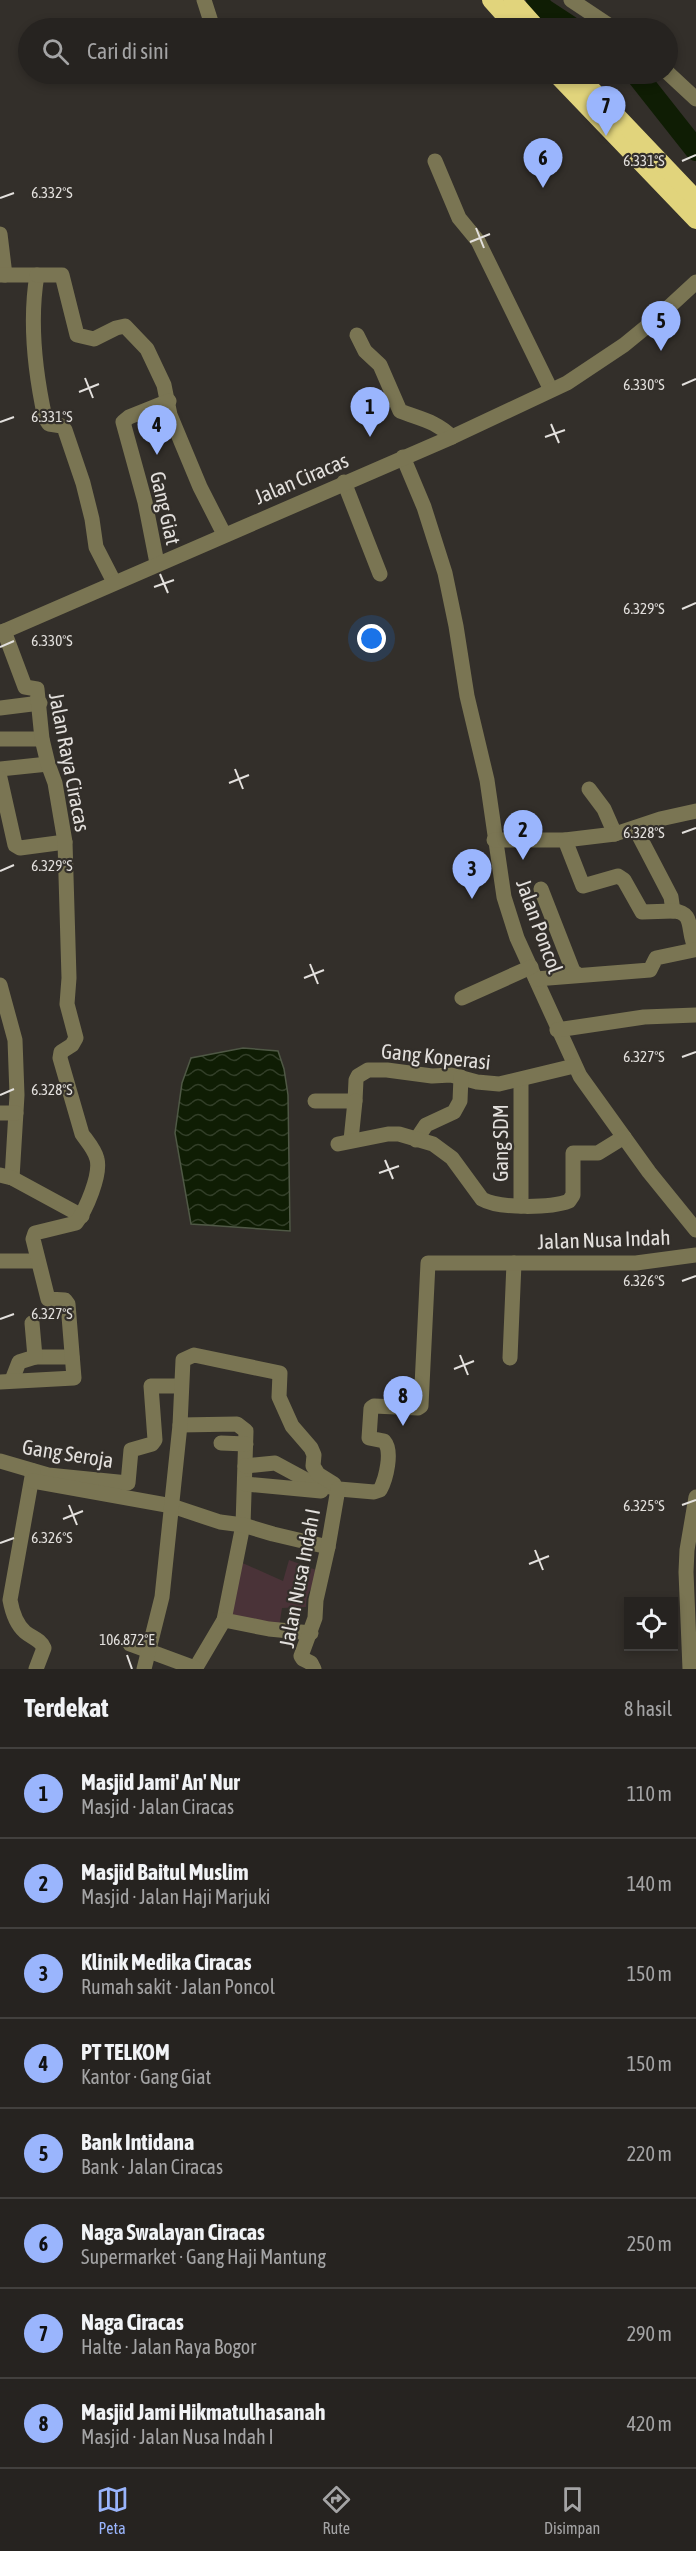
<!DOCTYPE html>
<html lang="id">
<head>
<meta charset="utf-8">
<style>
	body { margin:0; font-family:"Asap Condensed",sans-serif; background:#322f2d; color:#f1f3f6 }
	.controls { position:absolute; right:18px; bottom:18px; display:grid; overflow:hidden; border-radius:0px; box-shadow:0 3px 9px #0003 }
	.controls button { width:54px; height:54px; display:grid; place-items:center; padding:0; border:0; border-bottom:2px solid #42403e; background:#262320; color:#f1f3f6; font:30px sans-serif }
	.you { position:absolute; left:372px; top:639px; width:21px; height:21px; margin:-15px; border:4px solid #fff; border-radius:50%; background:#1a73e8; box-shadow:0 0 0 9px #1a73e833 }
	.badge { display:grid; place-items:center; width:39px; height:39px; border-radius:50%; background:#9ab5fd; color:#111; font-size:20px; font-weight:700 }
	.pin { position:absolute; translate:-50% -50px; filter:drop-shadow(0 2px 3px #0008) }
	.pin::after { content:''; position:absolute; top:32px; width:21px; height:18px; background:inherit; clip-path:polygon(0 0,100% 0,50% 100%) }
	.list { margin:0; padding:0; list-style:none }
	h2 { display:flex; justify-content:space-between; align-items:center; height:78px; margin:0; padding:0 24px; font-size:26px }
	h2 small { font-size:20px; font-weight:400; color:#a4a4a5 }
	.list li { display:grid; grid-template-columns:39px 1fr auto; gap:18px; align-items:center; box-sizing:border-box; height:90px; padding:0 24px; border-top:2px solid #42403e }
	.list b { display:block; font-size:22px; white-space:nowrap }
	.list p { margin:0; font-size:20px; white-space:nowrap; color:#a4a4a5 }
	.list em { font-size:20px; font-style:normal; color:#a4a4a5 }
	.icon { flex:none; width:33px; height:33px; fill:none; stroke:currentColor; stroke-width:2; stroke-linecap:round; stroke-linejoin:round }
	.map { position:relative; flex:none; width:696px; height:1669px; overflow:hidden }
	.search { position:absolute; background:#262320; box-shadow:0 3px 9px #0003; left:18px; right:18px; top:18px; height:66px; display:flex; align-items:center; gap:15px; box-sizing:border-box; padding:0 21px; border-radius:33px; color:#a4a4a5; font-size:22px }
	.sheet { height:798px; background:#262320 }
	nav { display:flex; justify-content:space-around; align-items:center; box-sizing:border-box; height:84px; border-top:2px solid #42403e; background:#262320; font-size:16px; color:#a4a4a5 }
	nav a { display:grid; justify-items:center; gap:3px }
	nav .on { color:#9ab5fd }
	.map>svg:first-child { display:block }
	.grass { fill:#4a3338 }
	.water { fill:url(#water-waves); stroke:#4f5845; stroke-width:1.5 }
	.lines { fill:none; stroke-linecap:round; stroke-linejoin:round }
	.river { stroke:#0f1d04; stroke-width:22 }
	.minor { stroke:#7a7553; stroke-width:15 }
	.highway { stroke:#e1d47c; stroke-width:18 }
	.ticks { fill:none; stroke:#e3e0dd; stroke-width:2 }
	.labels { text-anchor:middle; dominant-baseline:central; stroke-width:4.5; stroke-linejoin:round; paint-order:stroke }
	.street-label { font-size:21px; fill:#e3e0dd; stroke:#332f2a }
	.ticks-label { font-size:15px; text-anchor:middle; fill:#e3e0dd; stroke:#332f2a; stroke-width:4.5; stroke-linejoin:round; paint-order:stroke }
</style>
</head>
<body>
<div class="map">
<svg width="696" height="1669" viewBox="0 0 696 1669">
	<defs>
		<pattern id="water-waves" width="16" height="10" patternUnits="userSpaceOnUse" patternTransform="scale(1.5)"><rect width="16" height="10" fill="#0f1d04"/><path d="M0 5q4-4 8 0t8 0" fill="none" stroke="#323e28"/></pattern>
	</defs>
	<rect width="100%" height="100%" fill="#332f2a"/>
	<path class="grass" d="M289 1560 319 1571C316 1586 306 1589 306 1607L282 1608 279 1627 226 1619 238 1561 283 1581Z"/>
	<polygon class="water" points="243,1048 278,1051 284,1069 288,1095 290,1231 191,1224 175,1133 182,1083 191,1058"/>
	<g class="lines">
		<g class="river">
			<polyline points="537,0 543,9 572,28"/>
			<polyline points="636,74 696,150"/>
		</g>
		<g class="minor">
			<polyline points="204,0 213,28"/>
			<polyline points="571,0 613,28"/>
			<polyline points="668,73 696,99"/>
			<polyline points="435,161 459,218 478,241 551,390"/>
			<polyline points="0,234 5,275"/>
			<path d="M0 275H37C29 322 35 372 45 418L49 424 62 426 65 430 83 483 92 519 96 547 114 582"/>
			<polyline points="37,275 62,275 77,335 94,339 116,328 125,326 147,349 164,385 170,415 200,487 224,534"/>
			<path d="M357 335 365 351 380 365 400 411C420 419 436 421 452 437"/>
			<polyline points="403,457 424,507 445,573 456,626 467,696 487,780 504,897 517,938 580,1076 649,1172 696,1230"/>
			<polyline points="344,482 380,574"/>
			<polyline points="157,563 145,502 123,422 129,417 169,401"/>
			<polyline points="0,633 452,437 567,383 624,345 657,318 696,282"/>
			<polyline points="0,708 40,703"/>
			<polyline points="0,739 42,739"/>
			<polyline points="0,769 48,764"/>
			<polyline points="0,778 15,845 20,848 65,842"/>
			<polyline points="589,789 604,809 615,834"/>
			<path d="M635 828 671 897 673 911C696 912 686 932 696 949"/>
			<polyline points="494,840 565,840 615,834 660,819 696,811"/>
			<polyline points="565,840 583,886 618,876 624,880 642,912 673,911"/>
			<polyline points="541,889 573,971 577,974"/>
			<polyline points="536,979 650,970 656,958 694,950"/>
			<polyline points="0,985 15,1040 17,1095 12,1178"/>
			<polyline points="462,998 531,967"/>
			<polyline points="557,1030 644,1017 696,1015"/>
			<polyline points="521,1080 521,1206"/>
			<polyline points="315,1101 355,1101 356,1080 358,1076 368,1070 387,1070 432,1076 451,1075 477,1082 499,1084 574,1066"/>
			<polyline points="0,1113 16,1113"/>
			<polyline points="351,1140 355,1101"/>
			<polyline points="416,1140 426,1125 454,1112 460,1101 461,1077"/>
			<path d="M338 1144 388 1134H399L433 1144 452 1158 482 1199C499 1209 551 1208 569 1201L573 1195V1153H598L624 1137"/>
			<polyline points="0,1175 12,1178 82,1216"/>
			<polyline points="0,1261 38,1261"/>
			<polyline points="35,1357 72,1357"/>
			<polyline points="510,1358 514,1263"/>
			<polyline points="12,1380 19,1362 35,1357 32,1323"/>
			<path d="M0 1382 74 1378 68 1304 65 1300 48 1299 33 1239 35 1233 76 1223C86 1210 101 1175 97 1159 95 1150 87 1141 82 1134L60 1058 61 1052 72 1045 76 1038 67 1004 69 978 65 842 55 783 48 764 42 739 37 689 25 687 4 631"/>
			<polyline points="180,1425 237,1424 246,1431 243,1525 224,1620 195,1669"/>
			<polyline points="221,1443 246,1444"/>
			<polyline points="0,1461 48,1475 128,1483 131,1450 152,1444 155,1440 151,1386 181,1386"/>
			<path d="M245 1466 275 1463 312 1483 339 1489 374 1492 380 1490C386 1479 393 1451 384 1441L369 1438 371 1408 374 1406 418 1408 421 1406 428 1263H636L696 1255"/>
			<path d="M33 1471 10 1600C12 1611 16 1624 25 1632 32 1638 40 1639 44 1648L36 1669"/>
			<polyline points="33,1481 172,1506 220,1522 243,1525 273,1534 328,1547"/>
			<polyline points="245,1484 321,1491"/>
			<polyline points="224,1620 269,1629 311,1633"/>
			<polyline points="130,1644 195,1668"/>
			<polyline points="144,1669 162,1597 180,1425 183,1360 194,1355 280,1373 279,1397 292,1426 311,1448 314,1455 313,1466 318,1474 334,1484"/>
			<polyline points="314,1669 311,1663 303,1659 301,1656 315,1618 316,1600 328,1547 338,1489"/>
			<polyline points="690,1669 686,1572 687,1550 696,1497"/>
		</g>
		<g class="highway">
			<polyline points="491,0 516,28"/>
			<polyline points="512,0 537,28"/>
			<polyline points="556,74 696,220"/>
			<polyline points="577,74 696,199"/>
		</g>
	</g>
	<path class="ticks" d="M682 161 696 155M0 198 14 193M476 228 484 248M470 242 490 234M85 378 93 398M682 385 696 379M79 392 99 384M0 422 14 417M551 424 559 443M545 437 565 430M160 574 168 593M154 587 174 580M682 609 696 603M0 647 14 641M235 769 243 789M229 783 249 775M682 833 696 828M0 871 14 865M310 964 318 984M304 978 324 970M682 1057 696 1052M0 1095 14 1089M385 1160 393 1179M379 1173 399 1166M682 1281 696 1276M0 1319 14 1314M460 1355 468 1375M454 1369 474 1361M69 1505 77 1525M682 1505 696 1500M63 1519 83 1511M0 1543 14 1538M535 1550 543 1570M529 1564 549 1556M127 1655 132 1669"/>
	<g class="labels">
		<g class="street-label">
			<text transform="translate(301 478) rotate(-23)">Jalan Ciracas</text>
			<text transform="translate(166 508) rotate(77)">Gang Giat</text>
			<text transform="translate(70 762) rotate(79)">Jalan Raya Ciracas</text>
			<text transform="translate(540 926) rotate(70)">Jalan Poncol</text>
			<text transform="translate(436 1056) rotate(6)">Gang Koperasi</text>
			<text transform="translate(500 1143) rotate(-90)">Gang SDM</text>
			<text transform="translate(604 1239) rotate(-2)">Jalan Nusa Indah</text>
			<text transform="translate(68 1453) rotate(9)">Gang Seroja</text>
			<text transform="translate(299 1578) rotate(-79)">Jalan Nusa Indah I</text>
		</g>
	</g>
	<g class="ticks-label">
		<text x="644" y="166">6.331°S</text>
		<text x="52" y="198">6.332°S</text>
		<text x="644" y="390">6.330°S</text>
		<text x="52" y="422">6.331°S</text>
		<text x="644" y="614">6.329°S</text>
		<text x="52" y="646">6.330°S</text>
		<text x="644" y="838">6.328°S</text>
		<text x="52" y="871">6.329°S</text>
		<text x="644" y="1062">6.327°S</text>
		<text x="52" y="1095">6.328°S</text>
		<text x="644" y="1286">6.326°S</text>
		<text x="52" y="1319">6.327°S</text>
		<text x="644" y="1511">6.325°S</text>
		<text x="52" y="1543">6.326°S</text>
		<text x="127" y="1645">106.872°E</text>
	</g>
</svg>
<div class="controls">
<button><svg class="icon" aria-label="locate" viewBox="0 0 24 24"><circle cx="12" cy="12" r="6"/><path d="M12 2v4M12 18v4M2 12h4M18 12h4"/></svg></button>
</div>
<div class="you"></div>
<div class="pin badge" style="left:370px;top:437px">1</div>
<div class="pin badge" style="left:523px;top:860px">2</div>
<div class="pin badge" style="left:472px;top:899px">3</div>
<div class="pin badge" style="left:157px;top:455px">4</div>
<div class="pin badge" style="left:661px;top:351px">5</div>
<div class="pin badge" style="left:543px;top:188px">6</div>
<div class="pin badge" style="left:606px;top:136px">7</div>
<div class="pin badge" style="left:403px;top:1426px">8</div>
<div class="search"><svg class="icon" aria-label="search" viewBox="0 0 24 24"><circle cx="10" cy="10" r="6"/><path d="M15 15l6 6"/></svg>Cari di sini</div>
</div>
<section class="sheet">
<h2>Terdekat<small>8 hasil</small></h2>
<ul class="list">
<li><span class="badge">1</span><div><b>Masjid Jami' An' Nur</b><p>Masjid · Jalan Ciracas</p></div><em>110 m</em></li>
<li><span class="badge">2</span><div><b>Masjid Baitul Muslim</b><p>Masjid · Jalan Haji Marjuki</p></div><em>140 m</em></li>
<li><span class="badge">3</span><div><b>Klinik Medika Ciracas</b><p>Rumah sakit · Jalan Poncol</p></div><em>150 m</em></li>
<li><span class="badge">4</span><div><b>PT TELKOM</b><p>Kantor · Gang Giat</p></div><em>150 m</em></li>
<li><span class="badge">5</span><div><b>Bank Intidana</b><p>Bank · Jalan Ciracas</p></div><em>220 m</em></li>
<li><span class="badge">6</span><div><b>Naga Swalayan Ciracas</b><p>Supermarket · Gang Haji Mantung</p></div><em>250 m</em></li>
<li><span class="badge">7</span><div><b>Naga Ciracas</b><p>Halte · Jalan Raya Bogor</p></div><em>290 m</em></li>
<li><span class="badge">8</span><div><b>Masjid Jami Hikmatulhasanah</b><p>Masjid · Jalan Nusa Indah I</p></div><em>420 m</em></li>
</ul>
</section>
<nav>
<a class="on"><svg class="icon" aria-label="map" viewBox="0 0 24 24"><path d="M3 6l6-2 6 2 6-2v14l-6 2-6-2-6 2zM9 4v14M15 6v14"/></svg>Peta</a>
<a><svg class="icon" aria-label="directions" viewBox="0 0 24 24"><path d="M12 3l9 9-9 9-9-9zM9 14v-3h6M13 9l2 2-2 2"/></svg>Rute</a>
<a><svg class="icon" aria-label="saved" viewBox="0 0 24 24"><path d="M7 4h10v16l-5-4-5 4z"/></svg>Disimpan</a>
</nav>
</body>
</html>
